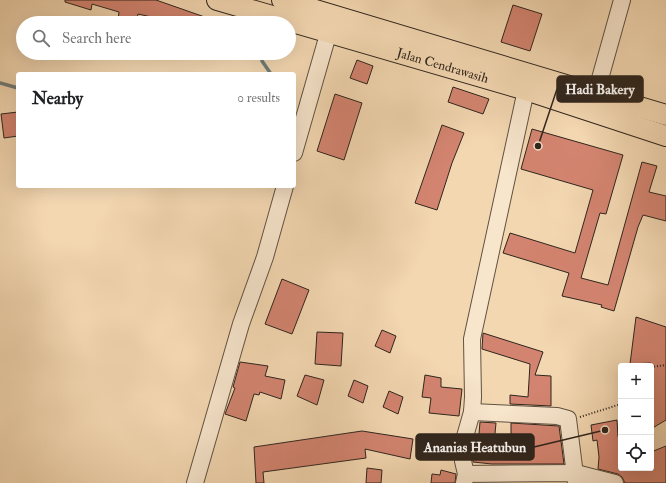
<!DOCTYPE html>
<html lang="en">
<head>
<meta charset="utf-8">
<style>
	body { margin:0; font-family:"IM FELL Double Pica",serif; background:#f2f2f2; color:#202124 }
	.controls { position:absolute; right:12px; bottom:12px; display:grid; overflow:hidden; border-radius:4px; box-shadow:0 4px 16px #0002 }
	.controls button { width:36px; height:36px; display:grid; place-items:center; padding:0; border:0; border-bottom:1px solid #e0e0e0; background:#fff; color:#202124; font:20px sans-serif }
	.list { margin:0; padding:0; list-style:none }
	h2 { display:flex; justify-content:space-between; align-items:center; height:52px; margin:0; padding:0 16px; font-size:17px }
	h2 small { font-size:13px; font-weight:400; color:#757577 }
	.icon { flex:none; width:22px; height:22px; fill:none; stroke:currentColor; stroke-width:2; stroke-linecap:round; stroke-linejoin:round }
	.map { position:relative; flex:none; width:666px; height:483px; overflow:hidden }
	.search { position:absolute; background:#fff; box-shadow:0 4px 16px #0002; left:16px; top:16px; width:280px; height:44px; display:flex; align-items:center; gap:10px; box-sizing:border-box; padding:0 14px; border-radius:22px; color:#757577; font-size:15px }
	.panel { position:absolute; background:#fff; box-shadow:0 4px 16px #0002; left:16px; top:72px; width:280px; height:116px; border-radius:4px }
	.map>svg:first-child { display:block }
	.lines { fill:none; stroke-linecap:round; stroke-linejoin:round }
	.stream { stroke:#727d78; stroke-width:3.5 }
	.building { fill:#d38470; stroke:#2f251d }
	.minor-casing { stroke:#605242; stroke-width:18 }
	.major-casing { stroke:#2f251d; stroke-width:22 }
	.path { stroke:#2f251d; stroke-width:2; stroke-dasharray:1 2; stroke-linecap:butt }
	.minor { stroke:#f7e5cc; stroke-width:16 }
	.major { stroke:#f3d7b1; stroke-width:20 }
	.labels { text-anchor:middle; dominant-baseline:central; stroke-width:3; stroke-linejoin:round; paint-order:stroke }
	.street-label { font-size:13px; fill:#2f251d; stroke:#f7e5cc }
	.leader { fill:none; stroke:#2f251d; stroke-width:1.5 }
	.callout-dot { fill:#2f251d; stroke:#f7e5cc; stroke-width:1.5 }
	.callout { fill:#2f251d; stroke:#2f251d; stroke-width:1.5 }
	.callout-label { font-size:14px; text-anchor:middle; font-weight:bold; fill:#fff }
</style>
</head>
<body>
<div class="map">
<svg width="666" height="483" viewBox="0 0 666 483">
	<rect width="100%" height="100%" fill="#f3d7b1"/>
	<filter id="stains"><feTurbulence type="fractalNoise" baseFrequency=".005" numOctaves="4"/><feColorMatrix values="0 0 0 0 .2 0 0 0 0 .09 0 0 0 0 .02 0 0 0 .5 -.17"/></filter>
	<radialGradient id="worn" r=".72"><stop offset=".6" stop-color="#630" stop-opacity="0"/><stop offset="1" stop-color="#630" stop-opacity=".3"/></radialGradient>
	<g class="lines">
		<g class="stream">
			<polyline points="262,53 262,61 271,74"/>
			<polyline points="0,83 18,88"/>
		</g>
	</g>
	<g class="building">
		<polygon points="65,0 156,0 219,22 219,23 154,23 156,18 138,14 136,23 127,23 118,20 119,12 92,4 91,10 65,2"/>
		<polygon points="513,5 542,14 530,51 501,42"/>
		<polygon points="357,60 373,66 367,84 350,78"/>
		<polygon points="453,87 489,99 483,114 448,102"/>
		<polygon points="335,94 362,103 344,160 317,151"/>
		<polygon points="18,112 18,136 4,138 1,114"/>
		<polygon points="442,125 464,133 452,163 437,210 415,203"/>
		<polygon points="532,129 623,155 606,214 600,213 581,278 608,285 642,162 657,166 649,192 666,196 666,221 643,215 638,227 614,311 601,307 602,305 562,296 569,273 503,253 510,233 575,253 593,190 521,169"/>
		<polygon points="282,279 309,290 292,334 265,324"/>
		<polygon points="636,317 666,327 666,420 651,429 651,363 630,364"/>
		<polygon points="382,330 396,336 390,353 375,346"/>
		<polygon points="317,332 343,333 341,366 315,364"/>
		<polygon points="483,333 543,352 535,375 551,376 551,406 510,404 510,395 528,397 530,364 482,349"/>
		<polygon points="240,362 268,366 265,376 285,380 281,399 260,392 259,395 254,394 246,421 225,414 235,388 233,387"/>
		<polygon points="305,375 324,380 317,405 297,396"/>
		<polygon points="425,375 441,378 441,387 462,389 459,416 429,413 431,398 422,397"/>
		<polygon points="354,380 368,386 363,403 348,396"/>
		<polygon points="389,391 403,397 398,414 383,407"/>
		<polygon points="617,420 618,437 621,436 621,468 651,468 651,452 666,446 666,483 625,483 622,477 618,474 598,469 599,457 597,440 593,441 591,425"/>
		<polygon points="480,422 496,423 494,444 511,444 511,423 559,426 564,464 492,464 473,462 473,445 478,446"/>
		<polygon points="362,431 413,439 410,459 365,449 366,458 263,472 264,483 256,483 254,447"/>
		<polygon points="367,468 382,470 381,483 366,483"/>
		<polygon points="441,470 456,474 455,483 431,483 432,474 440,475"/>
	</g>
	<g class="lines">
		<defs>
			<g id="minor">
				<polyline points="596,93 622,0"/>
				<polyline points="294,153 329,31"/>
				<polyline points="472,412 557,416 568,419 576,483"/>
				<polyline points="466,474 576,473 615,483"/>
				<polyline points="195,483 241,324 265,257 285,186"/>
				<polyline points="464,483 466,474 463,461 464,440 472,412 473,397 472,339 526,90"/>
			</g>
			<g id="major">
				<path id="s1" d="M217 0 526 90 666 136"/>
				<polyline points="282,0 666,115"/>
			</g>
		</defs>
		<use href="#minor" class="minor-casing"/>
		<use href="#major" class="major-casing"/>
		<g class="path">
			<polyline points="651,367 666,365"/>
			<polyline points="580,417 621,404"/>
		</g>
		<use href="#minor" class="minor"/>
		<use href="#major" class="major"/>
	</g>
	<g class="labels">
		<g class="street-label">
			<text stroke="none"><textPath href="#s1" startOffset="235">Jalan Cendrawasih</textPath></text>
		</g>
	</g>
	<path class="leader" d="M538 146L557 89M605 430L534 447"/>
	<g class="callout-dot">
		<circle cx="538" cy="146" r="4"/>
		<circle cx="605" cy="430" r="4"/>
	</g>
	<g class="callout">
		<rect x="557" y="76" width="86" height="26" rx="4"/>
		<rect x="416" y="434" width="118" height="26" rx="4"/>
	</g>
	<g class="callout-label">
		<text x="600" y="94">Hadi Bakery</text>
		<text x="475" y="452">Ananias Heatubun</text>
	</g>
	<rect width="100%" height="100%" filter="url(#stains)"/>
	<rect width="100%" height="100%" fill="url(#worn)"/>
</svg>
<div class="controls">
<button>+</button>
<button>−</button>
<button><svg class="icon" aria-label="locate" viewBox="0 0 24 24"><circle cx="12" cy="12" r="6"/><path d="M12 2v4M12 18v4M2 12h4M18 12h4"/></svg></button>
</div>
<div class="search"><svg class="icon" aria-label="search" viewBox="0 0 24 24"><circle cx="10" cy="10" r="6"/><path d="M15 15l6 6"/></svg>Search here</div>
<section class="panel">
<h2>Nearby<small>0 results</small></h2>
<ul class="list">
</ul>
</section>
</div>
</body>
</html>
